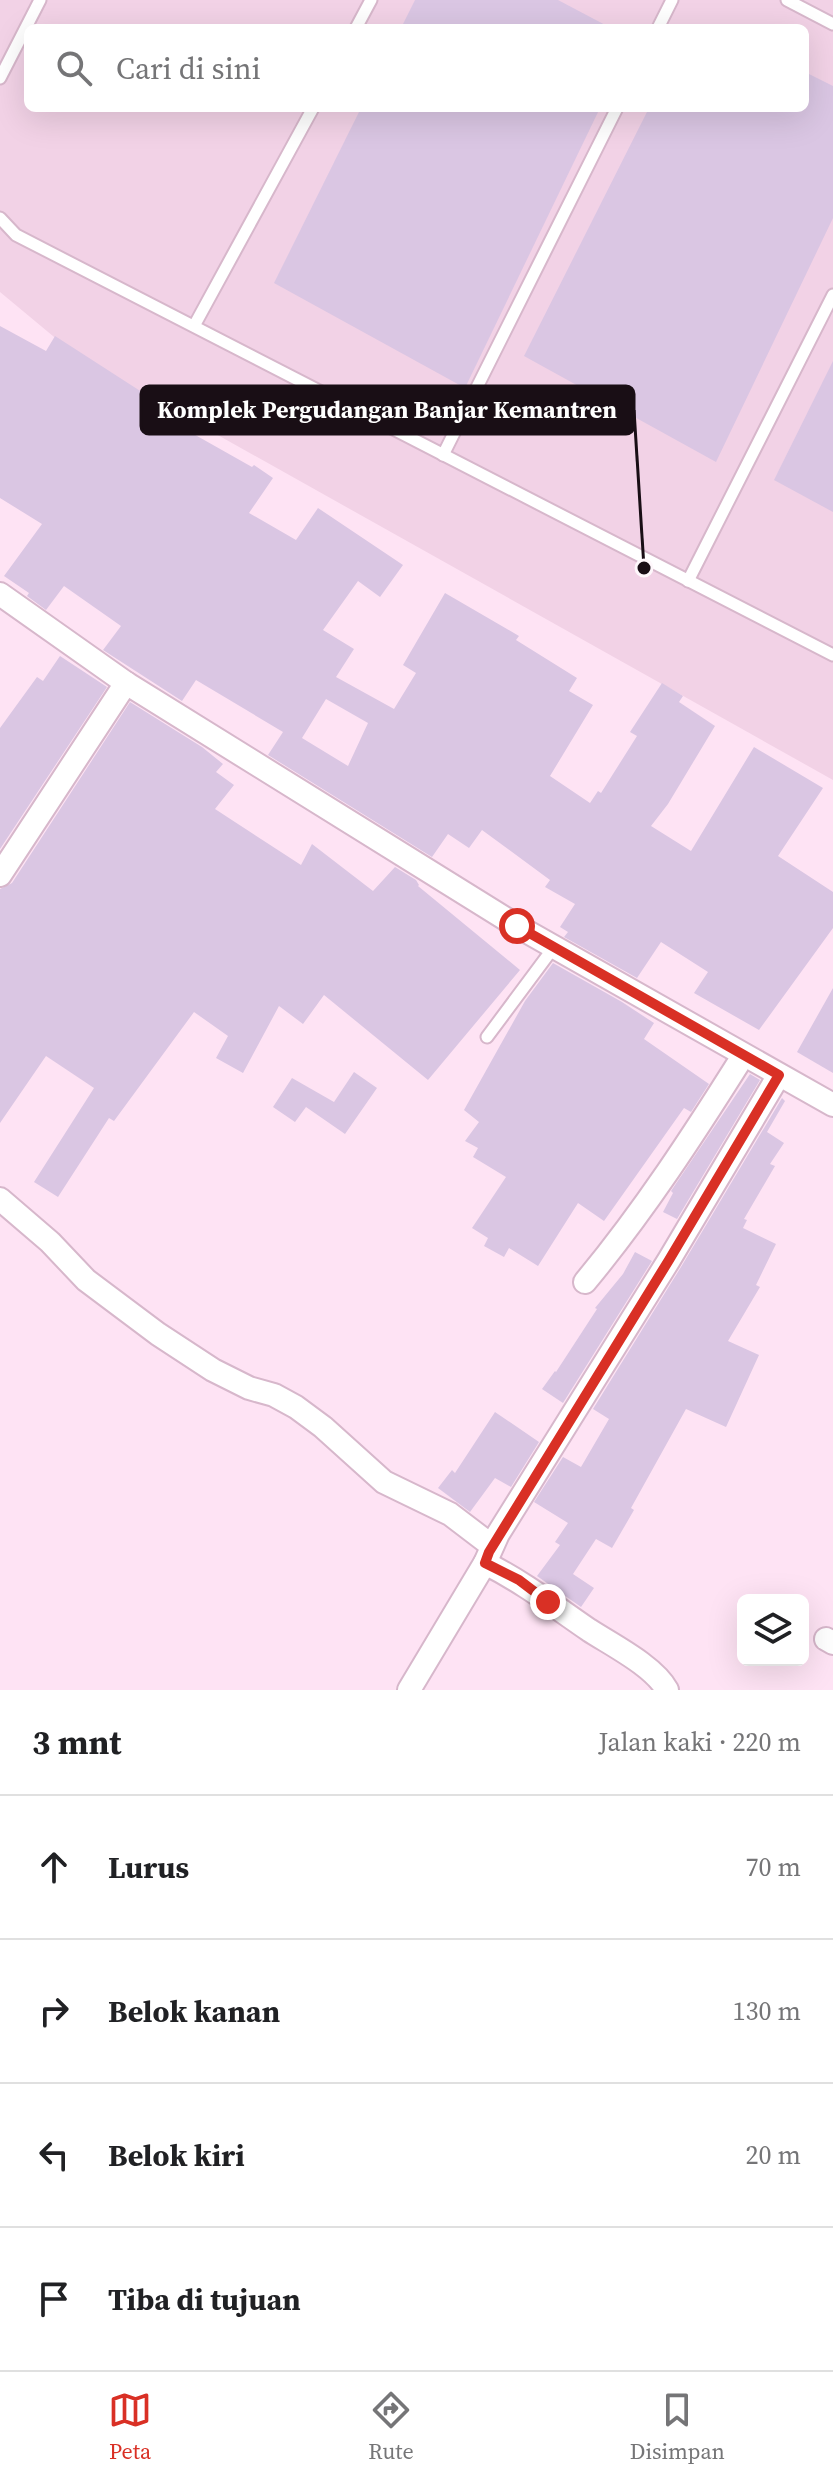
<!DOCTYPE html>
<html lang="id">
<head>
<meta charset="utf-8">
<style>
	body { margin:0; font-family:"Source Serif 4",serif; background:#f6f6f6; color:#202124 }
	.controls { position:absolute; right:24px; bottom:24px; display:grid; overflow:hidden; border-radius:12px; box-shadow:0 8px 32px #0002 }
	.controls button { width:72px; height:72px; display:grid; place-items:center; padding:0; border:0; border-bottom:2px solid #e0e0e0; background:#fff; color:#202124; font:40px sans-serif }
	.stop { position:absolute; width:24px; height:24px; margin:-18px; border:6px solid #d93025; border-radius:50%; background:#fff }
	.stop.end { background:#d93025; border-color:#fff; box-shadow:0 2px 8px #0008 }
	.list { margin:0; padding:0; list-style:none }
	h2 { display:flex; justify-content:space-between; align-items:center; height:104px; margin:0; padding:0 32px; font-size:34px }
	h2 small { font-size:26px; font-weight:400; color:#757577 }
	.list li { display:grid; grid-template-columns:52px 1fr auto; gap:24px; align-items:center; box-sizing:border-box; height:144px; padding:0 32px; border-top:2px solid #e0e0e0 }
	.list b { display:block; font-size:30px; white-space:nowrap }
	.list em { font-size:26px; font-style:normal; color:#757577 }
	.icon { flex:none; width:44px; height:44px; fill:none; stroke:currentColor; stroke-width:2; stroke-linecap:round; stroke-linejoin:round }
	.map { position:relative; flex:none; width:833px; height:1690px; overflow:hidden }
	.search { position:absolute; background:#fff; box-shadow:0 8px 32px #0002; left:24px; right:24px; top:24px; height:88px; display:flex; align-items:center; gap:20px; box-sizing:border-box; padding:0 28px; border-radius:12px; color:#757577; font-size:30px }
	.sheet { height:680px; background:#fff }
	nav { display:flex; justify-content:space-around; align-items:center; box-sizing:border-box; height:112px; border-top:2px solid #e0e0e0; background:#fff; font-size:22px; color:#757577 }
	nav a { display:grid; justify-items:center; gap:4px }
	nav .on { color:#d93025 }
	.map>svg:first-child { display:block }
	.built { fill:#f2d2e6; fill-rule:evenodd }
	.building { fill:#dac6e3; fill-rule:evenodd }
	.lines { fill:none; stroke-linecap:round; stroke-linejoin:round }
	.lane-casing { stroke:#d7b7cb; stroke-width:15 }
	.street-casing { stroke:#d7b7cb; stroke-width:26 }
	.lane { stroke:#fff; stroke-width:11 }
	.street { stroke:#fff; stroke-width:22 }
	.route { stroke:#d93025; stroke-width:10 }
	.leader { fill:none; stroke:#190e15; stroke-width:3 }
	.callout-dot { fill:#190e15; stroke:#fef7fb; stroke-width:3 }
	.callout { fill:#190e15; stroke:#190e15; stroke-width:3 }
	.callout-label { font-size:24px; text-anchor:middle; font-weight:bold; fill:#fff }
</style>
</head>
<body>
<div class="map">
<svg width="833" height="1690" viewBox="0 0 833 1690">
	<rect width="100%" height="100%" fill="#fee3f4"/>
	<path class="built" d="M0 0H833V780L77 356 0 292ZM28 28H805V108H28Z"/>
	<g class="building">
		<polygon points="415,0 558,0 611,28 401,28"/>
		<polygon points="805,72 833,86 833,218 716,462 524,356 649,108 805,108"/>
		<polygon points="361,108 600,108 465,388 274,283"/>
		<path d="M0 326 46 351 55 336 148 396 145 402 192 429 190 432 252 467 254 465 273 478 249 513 296 540 318 508 403 565 380 597 358 581 323 630 354 649 336 677 394 709 416 673 403 665 445 593 519 636 516 640 577 678 569 691 593 705 550 776 590 803 598 791 601 793 637 736 630 732 662 683 683 696 679 702 715 726 668 804 651 826 691 851 754 747 823 788 778 856 833 892V928L759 1030 694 993 708 972 661 942 637 978 564 937 568 932 560 927 575 904 545 887 550 880 482 830 469 848 448 834 432 857 268 755 283 732 196 680 182 701 103 650 121 626 64 586 46 610 27 596 29 593 4 576 42 524 0 498ZM326 699 368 723 348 766 302 738Z"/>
		<polygon points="833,361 833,512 774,480"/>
		<polygon points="60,656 107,687 0,849 0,728 37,677 43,681"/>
		<polygon points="130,702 202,747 223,764 216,772 234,785 215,809 301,865 312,844 373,891 395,867 416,880 419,885 418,886 520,970 428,1080 324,995 303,1024 279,1006 243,1073 216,1058 228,1036 194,1012 114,1121 109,1118 58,1197 34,1182 94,1088 46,1056 0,1123 0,889 12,883"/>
		<polygon points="553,963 622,1002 654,1023 644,1039 709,1084 691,1112 684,1108 604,1221 578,1203 538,1266 509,1248 504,1257 484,1246 488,1238 472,1228 506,1177 473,1157 478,1148 465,1141 479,1122 464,1110 525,1001"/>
		<polygon points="833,988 833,1073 797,1052"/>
		<polygon points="354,1072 377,1088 345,1134 306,1107 295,1122 273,1107 292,1078 334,1102"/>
		<polygon points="750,1074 760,1080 677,1219 663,1212 673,1193 671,1191"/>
		<polygon points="782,1098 785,1101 767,1132 784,1143 770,1164 775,1166 744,1219 747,1220 743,1228 776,1244 756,1285 760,1287 728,1341 759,1355 726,1427 686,1409 631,1508 634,1510 612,1548 596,1539 573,1574 594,1588 581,1607 537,1576 560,1545 555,1542 568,1523 534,1502 563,1457 581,1467 609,1419 593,1409 681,1267"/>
		<polygon points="635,1252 652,1261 563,1403 542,1389 555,1371 556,1372 597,1309 595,1308 623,1274"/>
		<polygon points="495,1412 539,1442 511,1487 495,1478 470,1512 438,1488 452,1470 455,1473"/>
	</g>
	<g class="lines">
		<defs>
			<g id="lane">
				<polyline points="787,0 833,24"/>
				<polyline points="356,28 371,0"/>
				<polyline points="658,28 672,0"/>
				<polyline points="0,78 40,0"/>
				<polyline points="0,218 16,235 833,655"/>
				<polyline points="194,326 313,108"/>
				<polyline points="443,455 617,108"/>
				<polyline points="688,581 833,295"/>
				<polyline points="487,1037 554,947"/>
			</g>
			<g id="street">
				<polyline points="0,594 126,683 517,926 833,1105"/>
				<polyline points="0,875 126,683"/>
				<polyline points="0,1199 50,1242 86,1280 158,1334 213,1370 249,1388 274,1395 296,1407 323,1427 384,1482 450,1514 492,1546"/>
				<path d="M585 1282C644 1211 694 1134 743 1056"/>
				<path d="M485 1563C523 1582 554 1606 589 1630 612 1645 654 1666 667 1690"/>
				<polyline points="826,1639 833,1643"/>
				<polyline points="409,1690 485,1563 498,1534 669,1260 779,1075"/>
			</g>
		</defs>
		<use href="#lane" class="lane-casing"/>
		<use href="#street" class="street-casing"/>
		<use href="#lane" class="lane"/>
		<use href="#street" class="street"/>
	</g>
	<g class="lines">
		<polyline class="route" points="517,926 779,1075 669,1260 489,1552 485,1563 519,1580 548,1602"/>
	</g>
	<path class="leader" d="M644 568L634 410"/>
	<circle class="callout-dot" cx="644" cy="568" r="8"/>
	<rect class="callout" x="141" y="386" width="493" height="48" rx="8"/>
	<g class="callout-label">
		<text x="387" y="418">Komplek Pergudangan Banjar Kemantren</text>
	</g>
</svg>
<div class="controls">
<button><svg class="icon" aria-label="layers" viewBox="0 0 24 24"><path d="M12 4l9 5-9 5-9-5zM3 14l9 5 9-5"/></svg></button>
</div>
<div class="stop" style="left:517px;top:926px"></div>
<div class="stop end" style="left:548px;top:1602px"></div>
<div class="search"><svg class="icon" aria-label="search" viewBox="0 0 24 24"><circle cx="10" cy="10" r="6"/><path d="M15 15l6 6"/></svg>Cari di sini</div>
</div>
<section class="sheet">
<h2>3 mnt<small>Jalan kaki · 220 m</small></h2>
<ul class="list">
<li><svg class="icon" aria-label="ahead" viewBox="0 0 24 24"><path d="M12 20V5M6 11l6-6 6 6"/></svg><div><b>Lurus</b></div><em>70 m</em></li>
<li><svg class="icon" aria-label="right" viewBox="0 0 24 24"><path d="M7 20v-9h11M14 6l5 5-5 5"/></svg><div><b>Belok kanan</b></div><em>130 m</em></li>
<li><svg class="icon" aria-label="left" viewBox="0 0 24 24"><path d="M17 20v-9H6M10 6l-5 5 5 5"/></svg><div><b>Belok kiri</b></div><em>20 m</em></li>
<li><svg class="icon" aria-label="arrive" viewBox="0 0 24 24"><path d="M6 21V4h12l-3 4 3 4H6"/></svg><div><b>Tiba di tujuan</b></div></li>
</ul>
</section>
<nav>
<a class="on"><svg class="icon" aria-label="map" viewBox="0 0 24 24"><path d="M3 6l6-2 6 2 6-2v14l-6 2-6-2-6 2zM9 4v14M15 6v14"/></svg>Peta</a>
<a><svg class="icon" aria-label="directions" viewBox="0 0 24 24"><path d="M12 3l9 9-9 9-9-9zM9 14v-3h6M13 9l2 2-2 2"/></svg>Rute</a>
<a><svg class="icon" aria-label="saved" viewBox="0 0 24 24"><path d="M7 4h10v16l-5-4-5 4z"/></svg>Disimpan</a>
</nav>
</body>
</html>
